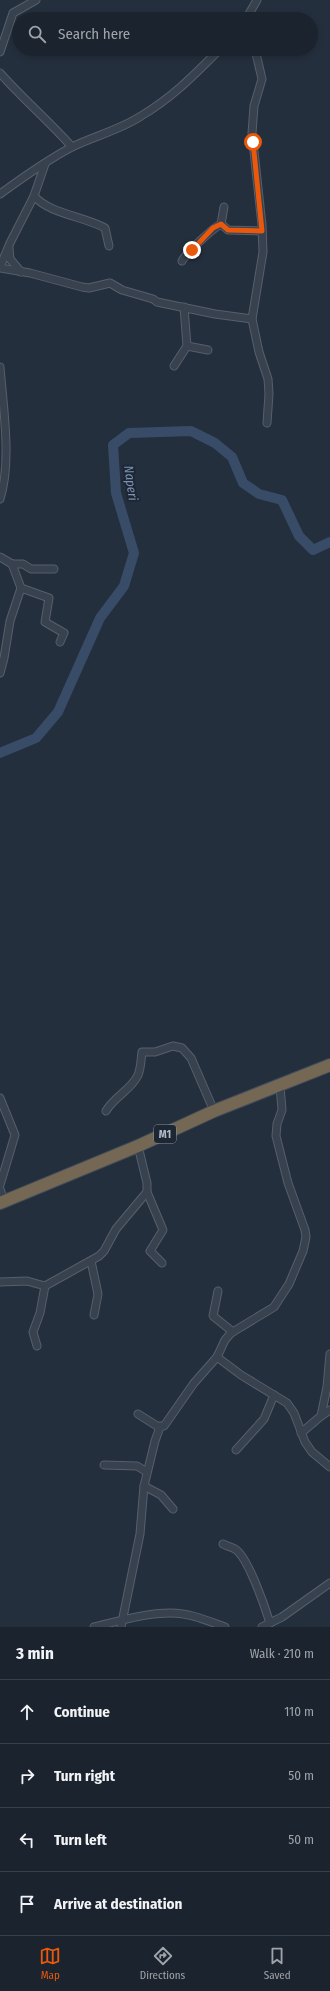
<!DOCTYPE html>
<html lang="en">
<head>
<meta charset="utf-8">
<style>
	body { margin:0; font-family:"Fira Sans Condensed",sans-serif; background:#242b36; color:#f1f3f6 }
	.stop { position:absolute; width:12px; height:12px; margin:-9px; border:3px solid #ea580c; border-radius:50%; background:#fff }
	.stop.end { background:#ea580c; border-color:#fff; box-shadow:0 1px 4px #0008 }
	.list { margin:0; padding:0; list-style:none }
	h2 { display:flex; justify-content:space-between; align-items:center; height:52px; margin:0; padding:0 16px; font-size:17px }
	h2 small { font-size:13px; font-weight:400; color:#a0a4aa }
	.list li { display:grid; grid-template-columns:26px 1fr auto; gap:12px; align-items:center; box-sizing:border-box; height:64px; padding:0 16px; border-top:1px solid #39404a }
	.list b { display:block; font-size:15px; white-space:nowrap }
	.list em { font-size:13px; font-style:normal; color:#a0a4aa }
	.icon { flex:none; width:22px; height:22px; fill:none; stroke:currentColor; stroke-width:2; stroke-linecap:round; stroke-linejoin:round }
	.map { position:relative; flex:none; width:330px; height:1627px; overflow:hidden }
	.search { position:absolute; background:#1b232e; box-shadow:0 2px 6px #0003; left:12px; right:12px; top:12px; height:44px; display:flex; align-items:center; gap:10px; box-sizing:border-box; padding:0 14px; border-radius:22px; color:#a0a4aa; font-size:15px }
	.sheet { height:308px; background:#1b232e }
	nav { display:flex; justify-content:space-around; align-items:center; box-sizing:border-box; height:56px; border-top:1px solid #39404a; background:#1b232e; font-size:11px; color:#a0a4aa }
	nav a { display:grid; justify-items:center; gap:2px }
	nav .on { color:#ea580c }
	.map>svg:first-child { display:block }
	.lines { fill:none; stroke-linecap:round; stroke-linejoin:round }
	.river { stroke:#394c67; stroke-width:10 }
	.street-casing { stroke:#565f6c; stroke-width:9 }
	.highway-casing { stroke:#434c59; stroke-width:14 }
	.street { stroke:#38414e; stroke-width:7 }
	.highway { stroke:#746855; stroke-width:12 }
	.route { stroke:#ea580c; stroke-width:5 }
	.labels { text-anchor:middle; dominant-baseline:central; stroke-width:4; stroke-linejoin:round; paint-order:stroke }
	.shield { fill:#1d2633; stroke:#878f9c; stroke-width:1 }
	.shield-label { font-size:11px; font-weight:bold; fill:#b4bcc9 }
	.water-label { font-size:13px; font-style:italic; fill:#7c92b1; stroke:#1d2633 }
</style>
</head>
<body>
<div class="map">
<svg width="330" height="1627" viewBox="0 0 330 1627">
	<rect width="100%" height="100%" fill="#242f3e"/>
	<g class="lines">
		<polyline class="river" points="0,753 36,738 58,712 100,618 124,586 134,553 116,493 113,445 129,433 191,431 215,443 232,457 243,483 259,494 282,500 299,536 313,550 330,542"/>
		<defs>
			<g id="street">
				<polyline points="246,19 257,0"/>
				<polyline points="255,49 262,79 254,106 252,133 262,225 263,252 252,319 259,352 268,379 269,394 267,423"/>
				<polyline points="0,52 13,13 36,0"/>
				<path d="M0 73C23 99 49 121 72 147"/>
				<path d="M0 194C22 178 47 160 72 147 94 136 120 130 141 116 173 97 194 75 220 49"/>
				<path d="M34 196C50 214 83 216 105 228L109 246"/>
				<polyline points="221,224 228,230 262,231"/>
				<polyline points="221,224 224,207"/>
				<polyline points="9,248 10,259 21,272"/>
				<path d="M182 261C185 254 213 228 221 224"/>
				<polyline points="0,267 10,243 34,196 45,164"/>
				<polyline points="0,268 30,273 82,287 89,288 110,283 122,290 153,299 157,302 215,314 252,319"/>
				<polyline points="187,346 208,350"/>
				<polyline points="174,366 187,346 184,307"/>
				<path d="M0 367C3 406 12 462 0 499"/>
				<polyline points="0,557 12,564 21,588 10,621 4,658 0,673"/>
				<polyline points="12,564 23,564 31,569 54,569"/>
				<polyline points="21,588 49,598 45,622 64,633 60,642"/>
				<polyline points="0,1098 15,1135 0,1185"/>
				<path d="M106 1111C114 1097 132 1089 138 1075 141 1068 141 1059 142 1052H155L173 1046 182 1048 191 1058 214 1111"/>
				<polyline points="0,1189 4,1201"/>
				<polyline points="147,1192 163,1230 150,1251 162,1263"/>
				<polyline points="91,1261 98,1294 94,1315"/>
				<polyline points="0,1282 27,1281 45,1286"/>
				<polyline points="218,1291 213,1316 233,1332"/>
				<polyline points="37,1346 33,1332 40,1313 45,1286 99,1256 104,1251 116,1229 147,1192 147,1183 138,1146"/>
				<polyline points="217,1357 241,1375 287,1403 294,1413 305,1442 312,1452 330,1467"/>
				<polyline points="138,1414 157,1426 164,1426 194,1383 217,1357 225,1340 231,1333 274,1307 289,1284 303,1251 306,1237 305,1230 288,1183 276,1136 277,1124 282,1110 280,1086"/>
				<polyline points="321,1416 330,1410"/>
				<polyline points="301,1433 321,1416 327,1387 330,1354"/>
				<polyline points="236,1450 264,1419 274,1395"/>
				<polyline points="104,1465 137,1466 147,1472"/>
				<polyline points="144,1486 155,1441 160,1427"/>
				<path d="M223 1544C227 1546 231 1547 235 1549 248 1557 265 1607 270 1623"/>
				<path d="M94 1627C119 1621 145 1613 171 1613 190 1613 208 1621 225 1627"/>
				<polyline points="121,1627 140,1534 144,1486 161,1495 173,1509"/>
				<polyline points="262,1627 282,1617 330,1583"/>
			</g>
			<polyline id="highway" points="0,1203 138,1146 214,1111 330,1065"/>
		</defs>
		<use href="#street" class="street-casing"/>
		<use href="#highway" class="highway-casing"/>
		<use href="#street" class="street"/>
		<use href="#highway" class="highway"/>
	</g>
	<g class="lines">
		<polyline class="route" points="192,250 213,228 221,224 228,230 262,231 253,142"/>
	</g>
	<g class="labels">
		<rect class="shield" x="154" y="1125" width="22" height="18" rx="3"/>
		<g class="shield-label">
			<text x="165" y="1134">M1</text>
		</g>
		<g class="water-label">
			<text transform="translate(131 483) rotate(82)">Naperi</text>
		</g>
	</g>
</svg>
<div class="stop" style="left:253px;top:142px"></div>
<div class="stop end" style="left:192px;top:250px"></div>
<div class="search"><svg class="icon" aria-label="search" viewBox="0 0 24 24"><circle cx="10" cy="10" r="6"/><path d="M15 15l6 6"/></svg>Search here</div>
</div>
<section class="sheet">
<h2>3 min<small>Walk · 210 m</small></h2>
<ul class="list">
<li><svg class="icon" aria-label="ahead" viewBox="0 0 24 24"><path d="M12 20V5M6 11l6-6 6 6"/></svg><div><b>Continue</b></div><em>110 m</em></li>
<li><svg class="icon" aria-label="right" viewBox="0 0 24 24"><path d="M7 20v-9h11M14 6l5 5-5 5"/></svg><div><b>Turn right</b></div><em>50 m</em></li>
<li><svg class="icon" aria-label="left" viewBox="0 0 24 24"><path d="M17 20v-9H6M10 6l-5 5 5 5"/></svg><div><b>Turn left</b></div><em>50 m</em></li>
<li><svg class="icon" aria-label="arrive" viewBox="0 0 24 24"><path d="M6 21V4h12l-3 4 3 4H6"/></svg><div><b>Arrive at destination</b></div></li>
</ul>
</section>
<nav>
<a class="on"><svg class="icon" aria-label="map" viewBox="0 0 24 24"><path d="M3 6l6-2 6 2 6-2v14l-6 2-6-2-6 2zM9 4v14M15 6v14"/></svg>Map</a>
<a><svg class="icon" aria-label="directions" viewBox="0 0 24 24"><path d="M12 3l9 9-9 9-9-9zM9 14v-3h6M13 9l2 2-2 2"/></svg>Directions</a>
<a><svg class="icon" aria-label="saved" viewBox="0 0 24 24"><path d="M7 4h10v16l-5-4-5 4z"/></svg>Saved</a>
</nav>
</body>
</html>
